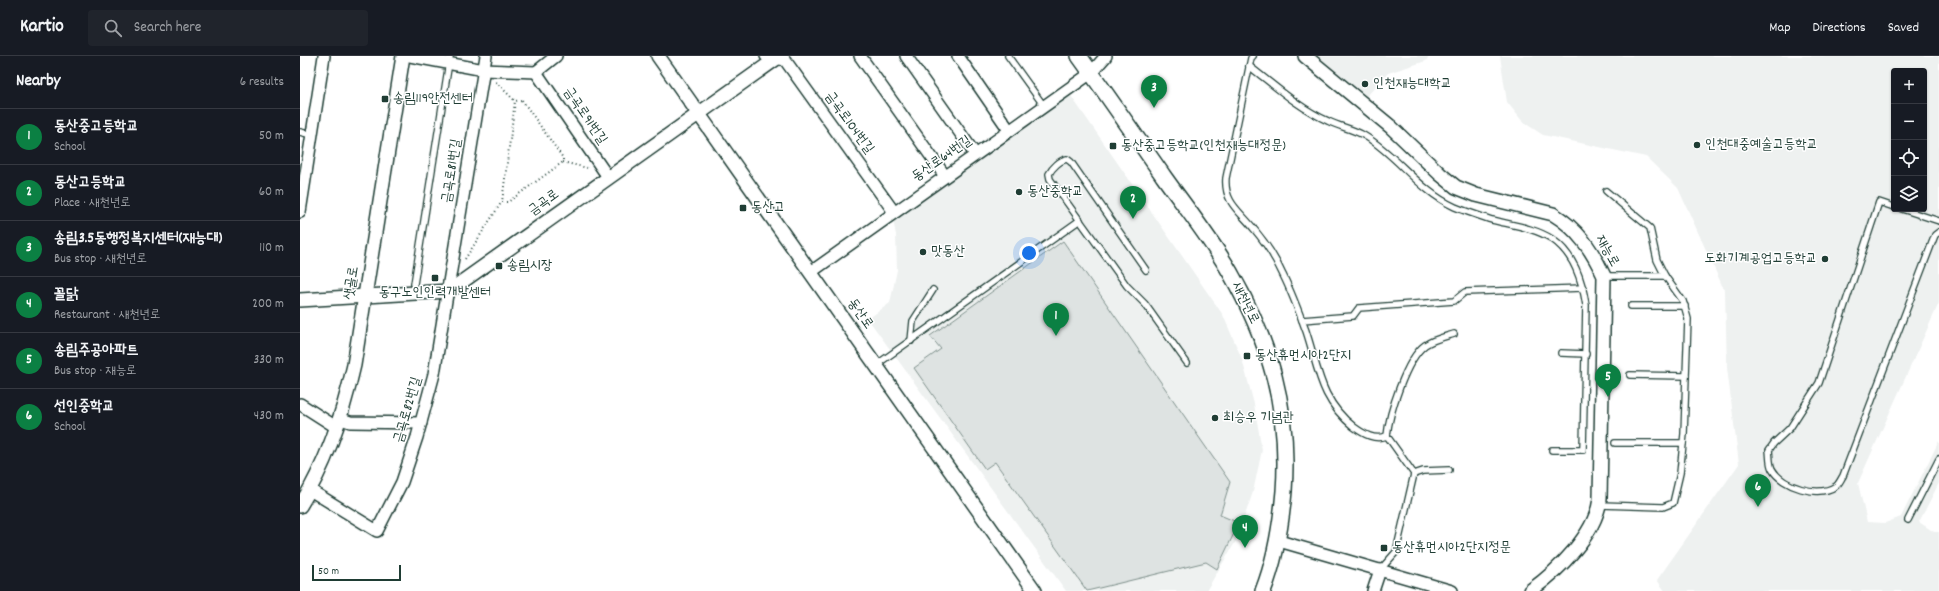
<!DOCTYPE html>
<html lang="en">
<head>
<meta charset="utf-8">
<style>
	body { margin:0; font-family:Dekko,"Poor Story",sans-serif; background:#20242c; color:#f1f3f6 }
	.controls { position:absolute; right:12px; top:12px; display:grid; overflow:hidden; border-radius:4px; box-shadow:0 1px 3px #0004 }
	.controls button { width:36px; height:36px; display:grid; place-items:center; padding:0; border:0; border-bottom:1px solid #363941; background:#171b24; color:#f1f3f6; font:20px sans-serif }
	.scale { position:absolute; left:12px; bottom:10px; width:89px; box-sizing:border-box; padding-left:4px; border:2px solid #1f3d34; border-top:0; font-size:11px; line-height:14px; white-space:nowrap; color:#1f3d34; -webkit-text-stroke:3px #fff; paint-order:stroke }
	.you { position:absolute; left:729px; top:197px; width:14px; height:14px; margin:-10px; border:3px solid #fff; border-radius:50%; background:#1a73e8; box-shadow:0 0 0 6px #1a73e833 }
	.badge { display:grid; place-items:center; width:26px; height:26px; border-radius:50%; background:#0b8043; color:#fff; font-size:13px; font-weight:700 }
	.pin { position:absolute; translate:-50% -33px; filter:drop-shadow(0 1px 2px #0008) }
	.pin::after { content:''; position:absolute; top:21px; width:14px; height:12px; background:inherit; clip-path:polygon(0 0,100% 0,50% 100%) }
	.list { margin:0; padding:0; list-style:none }
	h2 { display:flex; justify-content:space-between; align-items:center; height:52px; margin:0; padding:0 16px; font-size:17px }
	h2 small { font-size:13px; font-weight:400; color:#9ea1a6 }
	.list li { display:grid; grid-template-columns:26px 1fr auto; gap:12px; align-items:center; box-sizing:border-box; height:56px; padding:0 16px; border-top:1px solid #363941 }
	.list b { display:block; font-size:15px; white-space:nowrap }
	.list p { margin:0; font-size:13px; white-space:nowrap; color:#9ea1a6 }
	.list em { font-size:13px; font-style:normal; color:#9ea1a6 }
	.icon { flex:none; width:22px; height:22px; fill:none; stroke:currentColor; stroke-width:2; stroke-linecap:round; stroke-linejoin:round }
	.map { position:relative; flex:none; width:1639px; height:535px; overflow:hidden }
	header { display:flex; align-items:center; gap:24px; box-sizing:border-box; height:56px; padding:0 20px; background:#171b24; border-bottom:1px solid #363941 }
	header strong { font-size:19px }
	nav { display:flex; gap:22px; margin-inline-start:auto; font-size:14px }
	.search { width:280px; height:36px; background:#20242c; display:flex; align-items:center; gap:10px; box-sizing:border-box; padding:0 14px; border-radius:4px; color:#9ea1a6; font-size:15px }
	main { display:flex }
	aside { flex:1; background:#171b24 }
	.map>svg:first-child { display:block }
	.built { fill:#eef1f0; fill-rule:evenodd }
	.park { fill:#dee3e2; stroke:#7e908b }
	.lines { fill:none; stroke-linecap:round; stroke-linejoin:round }
	.service-casing { stroke:#1f3d34; stroke-width:8 }
	.minor-casing { stroke:#1f3d34; stroke-width:14 }
	.tertiary-casing { stroke:#1f3d34; stroke-width:16 }
	.secondary-casing { stroke:#1f3d34; stroke-width:18 }
	.path { stroke:#1f3d34; stroke-width:2; stroke-dasharray:1 3; stroke-linecap:butt }
	.service { stroke:#fff; stroke-width:5.5 }
	.minor { stroke:#fff; stroke-width:11 }
	.tertiary { stroke:#fff; stroke-width:13 }
	.secondary { stroke:#fff; stroke-width:15 }
	.poi-dot { fill:#1f3d34; stroke:#fff; stroke-width:1.5 }
	.labels { text-anchor:middle; dominant-baseline:central; stroke-width:3; stroke-linejoin:round; paint-order:stroke }
	.poi-label { font-size:14px; fill:#1f3d34; stroke:#fff; text-anchor:start }
	.street-label { font-size:14px; fill:#1f3d34; stroke:#fff }
</style>
</head>
<body>
<header>
<strong>Kartio</strong>
<div class="search"><svg class="icon" aria-label="search" viewBox="0 0 24 24"><circle cx="10" cy="10" r="6"/><path d="M15 15l6 6"/></svg>Search here</div>
<nav><a>Map</a><a>Directions</a><a>Saved</a></nav>
</header>
<main>
<aside>
<h2>Nearby<small>6 results</small></h2>
<ul class="list">
<li><span class="badge">1</span><div><b>동산중고등학교</b><p>School</p></div><em>50 m</em></li>
<li><span class="badge">2</span><div><b>동산고등학교</b><p>Place · 새천년로</p></div><em>60 m</em></li>
<li><span class="badge">3</span><div><b>송림3.5동행정복지센터(재능대)</b><p>Bus stop · 새천년로</p></div><em>110 m</em></li>
<li><span class="badge">4</span><div><b>꼴닭</b><p>Restaurant · 새천년로</p></div><em>200 m</em></li>
<li><span class="badge">5</span><div><b>송림주공아파트</b><p>Bus stop · 재능로</p></div><em>330 m</em></li>
<li><span class="badge">6</span><div><b>선인중학교</b><p>School</p></div><em>430 m</em></li>
</ul>
</aside>
<div class="map">
<svg width="1639" height="535" viewBox="0 0 1639 535">
	<rect width="100%" height="100%" fill="#fff"/>
	<filter id="ink" filterUnits="userSpaceOnUse"><feTurbulence type="fractalNoise" baseFrequency=".025" numOctaves="2"/><feDisplacementMap in="SourceGraphic" scale="8" xChannelSelector="R" yChannelSelector="G"/><feConvolveMatrix kernelMatrix="1 2 1 2 8 2 1 2 1" color-interpolation-filters="sRGB"/></filter>
	<g filter="url(#ink)">
		<g class="built">
			<polygon points="1016,0 1129,0 1126,5 1088,17 1067,40"/>
			<path d="M1200 0H1639V247L1558 427 1567 466 1585 467 1601 461 1639 385V427L1619 466 1634 476H1639V535H1365L1357 524 1439 408 1427 312 1425 236 1378 132 1346 101 1243 79 1223 66 1207 46ZM1594 15H1624V153H1594Z"/>
			<polygon points="769,37 923,259 942,303 954,348 962,394 953,436 936,485 906,535 766,535 568,263 590,247 597,214 596,179 593,164"/>
		</g>
		<polygon class="park" points="763,185 930,426 920,459 939,467 917,513 906,506 787,535 695,406 685,413 614,312 641,293 630,280"/>
		<g class="lines">
			<defs>
				<g id="service">
					<polyline points="708,0 744,50"/>
					<path d="M953 0 951 2 926 122C924 147 940 155 954 173 965 186 976 203 983 219 992 237 999 256 1006 275 1019 314 1020 344 1054 371 1065 379 1074 384 1087 380"/>
					<path d="M949 10C975 30 999 52 1028 65 1040 71 1054 73 1065 80 1098 100 1119 135 1155 151 1167 156 1180 160 1192 164 1212 169 1235 172 1252 183 1274 198 1282 224 1286 249L1283 394H1252"/>
					<polyline points="0,76 12,79"/>
					<path d="M1594 151 1579 146 1519 327 1490 372 1474 387 1469 394C1470 400 1469 407 1472 413 1482 431 1518 442 1536 430 1539 428 1541 423 1543 420L1635 179 1639 176"/>
					<polyline points="1602,153 1639,165"/>
					<path d="M846 214 771 106 767 103C760 104 752 112 749 118L750 123 827 230 845 248 887 307"/>
					<polyline points="1305,220 1365,220"/>
					<polyline points="114,228 150,0"/>
					<polyline points="1331,250 1385,250"/>
					<polyline points="1002,264 1053,260 1059,252 1154,245 1165,236 1283,232"/>
					<polyline points="611,285 613,265 633,234"/>
					<polyline points="1261,297 1286,298"/>
					<polyline points="576,309 780,164"/>
					<polyline points="1330,319 1386,320"/>
					<polyline points="1315,387 1383,387"/>
					<polyline points="1114,418 1123,415 1149,414"/>
					<polyline points="1300,449 1363,451 1373,447 1380,417 1384,378 1388,263 1383,245 1365,220 1357,204 1350,172 1306,135"/>
					<polyline points="1608,464 1639,403"/>
					<path d="M1080 514 1096 496 1114 418 1087 380C1089 358 1106 303 1125 289 1134 283 1144 281 1154 278"/>
				</g>
				<g id="minor">
					<polyline points="110,0 184,14 236,16 256,0"/>
					<polyline points="466,0 485,4 594,156"/>
					<polyline points="560,0 645,120"/>
					<polyline points="606,0 675,98"/>
					<polyline points="658,0 709,74"/>
					<polyline points="236,16 308,121"/>
					<polyline points="0,156 24,0"/>
					<polyline points="511,216 791,17 806,0"/>
					<polyline points="0,348 36,371"/>
					<polyline points="39,362 50,366 121,367"/>
					<polyline points="10,434 77,475 102,426 117,381 134,318 186,0"/>
					<polyline points="979,485 1152,535"/>
					<polyline points="1073,535 1080,514"/>
				</g>
				<g id="tertiary">
					<polyline points="358,0 735,535"/>
					<path d="M1005 0 1091 71 1140 118 1156 131 1176 139 1253 158C1278 173 1292 194 1304 220L1300 443C1296 478 1258 515 1230 535"/>
					<polyline points="0,244 149,235 480,0"/>
					<path d="M0 450C27 407 43 358 54 309L103 0"/>
				</g>
				<path id="secondary" d="M779 0C808 40 836 81 864 121 886 152 911 183 930 216 970 287 990 352 984 435 981 470 976 502 963 535"/>
			</defs>
			<use href="#service" class="service-casing"/>
			<use href="#minor" class="minor-casing"/>
			<use href="#tertiary" class="tertiary-casing"/>
			<use href="#secondary" class="secondary-casing"/>
			<g class="path">
				<polyline points="196,26 215,45"/>
				<polygon points="222,44 263,102 263,106 208,146 202,146 215,45"/>
				<polyline points="263,106 287,112"/>
				<polyline points="165,203 201,147"/>
			</g>
			<use href="#service" class="service"/>
			<use href="#minor" class="minor"/>
			<use href="#tertiary" class="tertiary"/>
			<use href="#secondary" class="secondary"/>
		</g>
	</g>
	<g class="poi-dot">
		<circle cx="1065" cy="28" r="4"/>
		<rect x="81" y="39" width="8" height="8" rx="2"/>
		<circle cx="1397" cy="89" r="4"/>
		<rect x="809" y="86" width="8" height="8" rx="2"/>
		<circle cx="719" cy="136" r="4"/>
		<rect x="439" y="148" width="8" height="8" rx="2"/>
		<circle cx="623" cy="196" r="4"/>
		<circle cx="1525" cy="203" r="4"/>
		<rect x="195" y="206" width="8" height="8" rx="2"/>
		<rect x="131" y="218" width="8" height="8" rx="2"/>
		<rect x="943" y="296" width="8" height="8" rx="2"/>
		<circle cx="915" cy="362" r="4"/>
		<rect x="1080" y="488" width="8" height="8" rx="2"/>
	</g>
	<g class="labels">
		<g class="poi-label">
			<text x="1073" y="28">인천재능대학교</text>
			<text x="93" y="43">송림119안전센터</text>
			<text x="1405" y="89">인천대중예술고등학교</text>
			<text x="821" y="90">동산중고등학교(인천재능대정문)</text>
			<text x="727" y="136">동산중학교</text>
			<text x="451" y="152">동산고</text>
			<text x="631" y="196">맛동산</text>
			<text x="1517" y="203" text-anchor="end">도화기계공업고등학교</text>
			<text x="207" y="210">송림시장</text>
			<text x="135" y="237" text-anchor="middle">동구노인인력개발센터</text>
			<text x="955" y="300">동산휴먼시아2단지</text>
			<text x="923" y="362">최승우 기념관</text>
			<text x="1092" y="492">동산휴먼시아2단지정문</text>
		</g>
		<g class="street-label">
			<text transform="translate(285 60) rotate(56)">금곡로91번길</text>
			<text transform="translate(549 67) rotate(54)">금곡로104번길</text>
			<text transform="translate(642 103) rotate(-35)">동산로64번길</text>
			<text transform="translate(152 115) rotate(-81)">금곡로81번길</text>
			<text transform="translate(244 147) rotate(-36)">금곡로</text>
			<text transform="translate(1307 195) rotate(61)">재능로</text>
			<text transform="translate(52 227) rotate(-81)">샛골로</text>
			<text transform="translate(945 247) rotate(64)">새천년로</text>
			<text transform="translate(560 258) rotate(55)">동산로</text>
			<text transform="translate(108 354) rotate(-74)">금곡로82번길</text>
		</g>
	</g>
</svg>
<div class="controls">
<button>+</button>
<button>−</button>
<button><svg class="icon" aria-label="locate" viewBox="0 0 24 24"><circle cx="12" cy="12" r="6"/><path d="M12 2v4M12 18v4M2 12h4M18 12h4"/></svg></button>
<button><svg class="icon" aria-label="layers" viewBox="0 0 24 24"><path d="M12 4l9 5-9 5-9-5zM3 14l9 5 9-5"/></svg></button>
</div>
<div class="scale">50 m</div>
<div class="you"></div>
<div class="pin badge" style="left:756px;top:280px">1</div>
<div class="pin badge" style="left:833px;top:163px">2</div>
<div class="pin badge" style="left:854px;top:52px">3</div>
<div class="pin badge" style="left:945px;top:492px">4</div>
<div class="pin badge" style="left:1308px;top:341px">5</div>
<div class="pin badge" style="left:1458px;top:451px">6</div>
</div>
</main>
</body>
</html>
